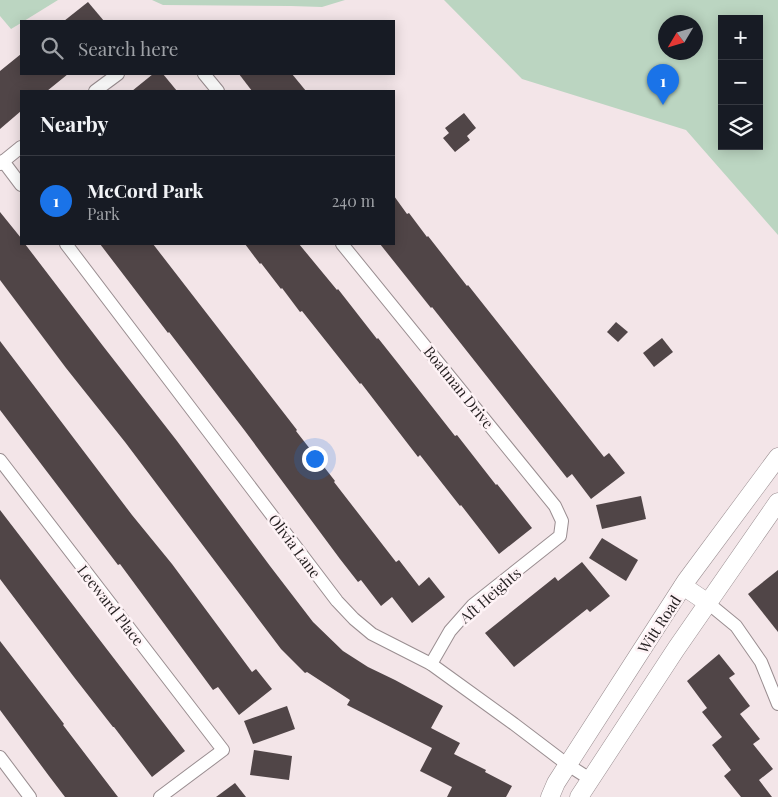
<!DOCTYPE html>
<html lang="en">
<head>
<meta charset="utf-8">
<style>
	body { margin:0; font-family:"Playfair Display",serif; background:#20242c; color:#f1f3f6 }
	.controls { position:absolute; right:15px; top:15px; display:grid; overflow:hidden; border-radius:0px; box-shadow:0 2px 12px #0003 }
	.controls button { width:45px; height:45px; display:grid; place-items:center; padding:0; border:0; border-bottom:1px solid #363941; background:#171b24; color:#f1f3f6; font:25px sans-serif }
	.compass { position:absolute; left:658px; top:15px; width:45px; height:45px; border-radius:50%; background:#171b24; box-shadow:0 2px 12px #0003; rotate:232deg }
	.you { position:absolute; left:314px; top:458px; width:18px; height:18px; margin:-12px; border:4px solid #fff; border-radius:50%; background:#1a73e8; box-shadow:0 0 0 8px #1a73e833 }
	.badge { display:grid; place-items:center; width:32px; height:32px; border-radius:50%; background:#1a73e8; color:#fff; font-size:16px; font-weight:700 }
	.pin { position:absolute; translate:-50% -41px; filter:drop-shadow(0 1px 2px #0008) }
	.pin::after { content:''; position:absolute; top:26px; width:18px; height:15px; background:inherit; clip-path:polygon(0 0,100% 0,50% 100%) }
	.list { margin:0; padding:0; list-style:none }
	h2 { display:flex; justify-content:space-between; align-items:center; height:65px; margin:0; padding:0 20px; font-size:21px }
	h2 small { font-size:16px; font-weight:400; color:#9ea1a6 }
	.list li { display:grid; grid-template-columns:32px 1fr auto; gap:15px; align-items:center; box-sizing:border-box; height:90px; padding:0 20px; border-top:1px solid #363941 }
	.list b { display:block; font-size:19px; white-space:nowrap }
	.list p { margin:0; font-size:16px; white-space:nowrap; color:#9ea1a6 }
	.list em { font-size:16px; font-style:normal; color:#9ea1a6 }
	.icon { flex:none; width:28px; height:28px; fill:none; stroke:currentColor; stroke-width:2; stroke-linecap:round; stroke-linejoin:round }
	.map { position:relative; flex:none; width:778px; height:797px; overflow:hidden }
	.search { position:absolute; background:#171b24; box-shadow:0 2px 12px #0003; left:20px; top:20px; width:375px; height:55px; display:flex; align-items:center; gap:12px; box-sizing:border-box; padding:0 18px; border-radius:0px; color:#9ea1a6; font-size:19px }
	.panel { position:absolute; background:#171b24; box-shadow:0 2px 12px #0003; left:20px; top:90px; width:375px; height:155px; border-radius:0px }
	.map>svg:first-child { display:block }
	.green { fill:#bbd5c1; fill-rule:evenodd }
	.building { fill:#504547 }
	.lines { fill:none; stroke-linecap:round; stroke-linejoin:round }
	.street-casing { stroke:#9a8e91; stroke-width:14 }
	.secondary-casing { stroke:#9a8e91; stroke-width:19 }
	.street { stroke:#fff; stroke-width:12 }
	.secondary { stroke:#fff; stroke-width:18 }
	.labels { text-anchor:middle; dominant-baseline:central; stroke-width:5; stroke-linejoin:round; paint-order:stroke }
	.street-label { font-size:15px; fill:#231e1f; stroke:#fef3f6 }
</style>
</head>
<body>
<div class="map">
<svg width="778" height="797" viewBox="0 0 778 797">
	<rect width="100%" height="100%" fill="#f3e5e8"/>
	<g class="green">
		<polygon points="0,0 58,0 24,21 21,21 21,23 11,29 0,16"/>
		<polygon points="152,0 345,0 322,7 291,6 163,5"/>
		<path d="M444 0H778V235L686 130 522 79ZM722 19H759V146H722ZM696 22V52H666V22Z"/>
	</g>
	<g class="building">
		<polygon points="88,2 104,21 64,21"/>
		<polygon points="21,54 21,74 68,74 47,91 21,91 21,111 0,129 0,71"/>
		<polygon points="153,74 163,74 177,91 132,91"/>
		<polygon points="239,74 292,74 306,91 252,91"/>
		<polygon points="464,113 476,128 467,136 470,140 455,152 443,138 449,133 445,128"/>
		<polygon points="394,196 407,214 409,213 427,237 428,236 467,286 468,285 604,457 609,453 625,473 591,499 572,474 567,478 432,307 431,308 380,244 394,244"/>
		<polygon points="0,212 21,238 21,244 25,244 103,346 177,441 270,566 313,622 343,651 368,667 395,680 443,706 431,728 460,743 454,754 486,770 485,772 512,786 506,797 447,797 452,787 420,771 432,748 347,705 350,700 307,672 305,673 281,649 125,442 66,368 0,280"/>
		<polygon points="100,244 153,244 297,430 296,431 335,481 334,482 396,562 399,560 419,586 429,577 445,597 412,623 392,597 381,606 361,580 358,582 340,559 245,431 169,332 168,333"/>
		<polygon points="245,244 299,244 337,290 338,289 377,339 378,338 397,362 455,436 457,435 496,485 497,484 532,528 499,554 461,505 460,506 420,455 418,457 361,383 360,384 302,311 300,312 282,288 281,289 261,263 260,264"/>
		<polygon points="616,322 628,332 618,342 607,332"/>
		<polygon points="662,338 673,352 654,367 643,353"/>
		<polygon points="0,341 132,515 172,564 252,672 256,669 272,689 239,715 218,687 213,690 120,564 118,565 0,410"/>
		<polygon points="641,496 646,519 602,529 596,505"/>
		<polygon points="0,510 185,751 152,777 114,727 113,727 74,677 0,579"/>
		<polygon points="602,538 638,560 626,581 589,558"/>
		<polygon points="582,562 610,596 590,612 587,609 514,667 485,633 555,577 558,581"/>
		<polygon points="778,570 778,632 748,594"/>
		<polygon points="0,641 64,724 63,725 118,797 65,797 49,776 0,710"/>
		<polygon points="719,654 735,674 729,678 750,706 740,714 760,739 753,744 773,769 759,780 772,797 741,797 724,776 731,770 712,745 722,737 702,712 707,708 687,681"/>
		<polygon points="287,706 295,729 253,744 244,721"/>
		<polygon points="254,750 292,756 289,780 250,775"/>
		<polygon points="235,783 246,797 216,797"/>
	</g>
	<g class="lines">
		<defs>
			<g id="street">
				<polyline points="204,74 218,91"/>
				<polyline points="95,91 118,74"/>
				<polyline points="3,161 21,185"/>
				<polyline points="0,164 21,147"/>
				<polyline points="66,244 337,601 354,619 372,634 431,664 514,724 568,765 590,779"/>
				<polyline points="342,244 555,506 562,521 560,536 473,605 450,631 431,664"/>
				<polyline points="0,460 223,750 160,797"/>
				<polyline points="708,603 736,626 761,662 778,704"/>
				<polyline points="0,757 30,797"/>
			</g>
			<g id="secondary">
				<polyline points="683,586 708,603"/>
				<polyline points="550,797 556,783 686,581 778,457"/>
				<polyline points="579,797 676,649 778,502"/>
			</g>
		</defs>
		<use href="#street" class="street-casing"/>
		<use href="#secondary" class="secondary-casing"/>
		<use href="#street" class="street"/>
		<use href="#secondary" class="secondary"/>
	</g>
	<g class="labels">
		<g class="street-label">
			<text transform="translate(459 387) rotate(51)">Boatman Drive</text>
			<text transform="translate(295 546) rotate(53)">Olivia Lane</text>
			<text transform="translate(490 595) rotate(-41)">Aft Heights</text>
			<text transform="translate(111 605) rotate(52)">Leeward Place</text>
			<text transform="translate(659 624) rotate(-57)">Witt Road</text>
		</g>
	</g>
</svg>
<div class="controls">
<button>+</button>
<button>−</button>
<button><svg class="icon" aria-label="layers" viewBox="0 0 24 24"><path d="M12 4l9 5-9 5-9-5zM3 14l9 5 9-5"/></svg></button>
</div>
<svg class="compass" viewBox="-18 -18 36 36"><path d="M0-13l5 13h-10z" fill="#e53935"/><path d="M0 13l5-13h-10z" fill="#9ea1a6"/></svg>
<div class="you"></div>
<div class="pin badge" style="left:663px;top:105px">1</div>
<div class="search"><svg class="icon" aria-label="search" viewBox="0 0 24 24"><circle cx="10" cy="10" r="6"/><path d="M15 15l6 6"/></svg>Search here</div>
<section class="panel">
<h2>Nearby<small></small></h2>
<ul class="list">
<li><span class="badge">1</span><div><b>McCord Park</b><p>Park</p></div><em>240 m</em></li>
</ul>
</section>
</div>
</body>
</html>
